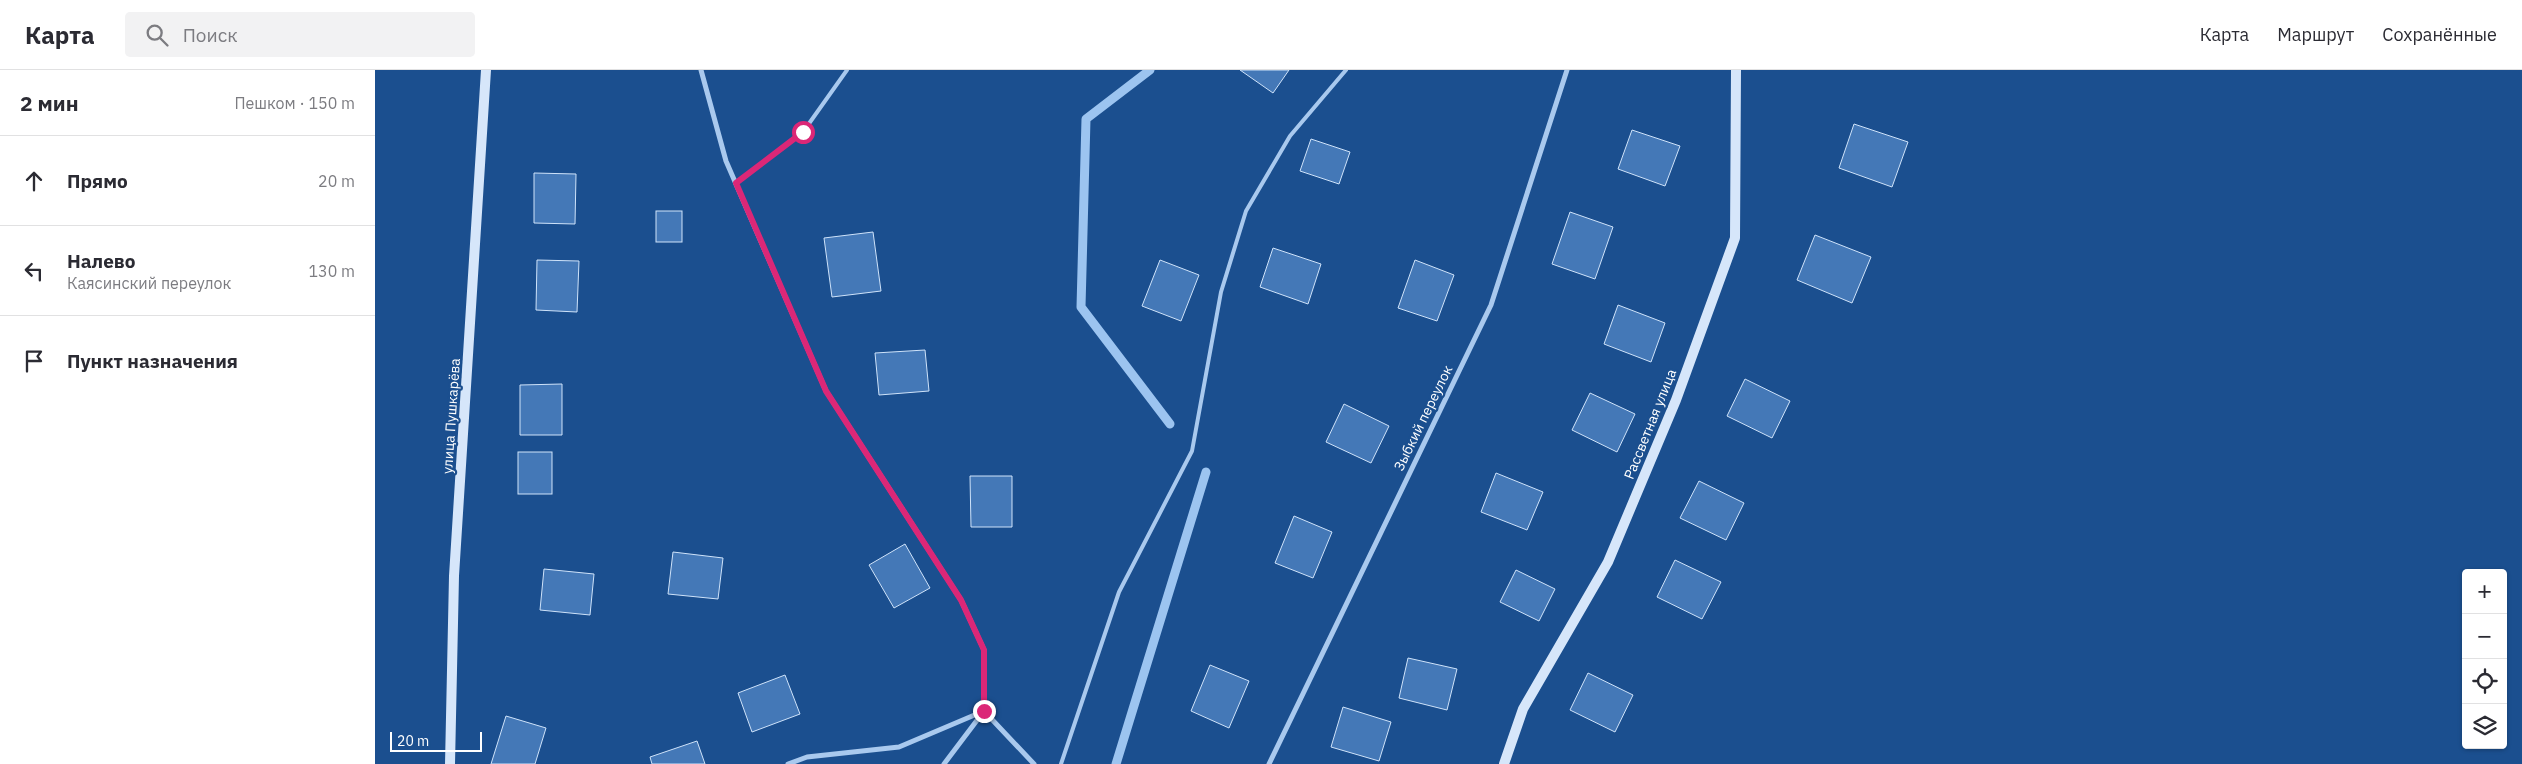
<!DOCTYPE html>
<html lang="ru">
<head>
<meta charset="utf-8">
<style>
	body { margin:0; font-family:"IBM Plex Sans",sans-serif; background:#f2f2f3; color:#2b2b33 }
	.controls { position:absolute; right:15px; bottom:15px; display:grid; overflow:hidden; border-radius:5px; box-shadow:0 1px 4px #0004 }
	.controls button { width:45px; height:45px; display:grid; place-items:center; padding:0; border:0; border-bottom:1px solid #e1e1e2; background:#fff; color:#2b2b33; font:25px sans-serif }
	.scale { position:absolute; left:15px; bottom:12px; width:92px; box-sizing:border-box; padding-left:5px; border:2px solid #fff; border-top:0; font-size:14px; line-height:18px; white-space:nowrap; color:#fff; -webkit-text-stroke:4px #1b4f8f; paint-order:stroke }
	.stop { position:absolute; width:15px; height:15px; margin:-11px; border:4px solid #db2777; border-radius:50%; background:#fff }
	.stop.end { background:#db2777; border-color:#fff; box-shadow:0 1px 5px #0008 }
	.list { margin:0; padding:0; list-style:none }
	h2 { display:flex; justify-content:space-between; align-items:center; height:65px; margin:0; padding:0 20px; font-size:21px }
	h2 small { font-size:16px; font-weight:400; color:#7c7c81 }
	.list li { display:grid; grid-template-columns:32px 1fr auto; gap:15px; align-items:center; box-sizing:border-box; height:90px; padding:0 20px; border-top:1px solid #e1e1e2 }
	.list b { display:block; font-size:19px; white-space:nowrap }
	.list p { margin:0; font-size:16px; white-space:nowrap; color:#7c7c81 }
	.list em { font-size:16px; font-style:normal; color:#7c7c81 }
	.icon { flex:none; width:28px; height:28px; fill:none; stroke:currentColor; stroke-width:2; stroke-linecap:round; stroke-linejoin:round }
	.map { position:relative; flex:none; width:2147px; height:694px; overflow:hidden }
	header { display:flex; align-items:center; gap:30px; box-sizing:border-box; height:70px; padding:0 25px; background:#fff; border-bottom:1px solid #e1e1e2 }
	header strong { font-size:24px }
	nav { display:flex; gap:28px; margin-inline-start:auto; font-size:18px }
	.search { width:350px; height:45px; background:#f2f2f3; display:flex; align-items:center; gap:12px; box-sizing:border-box; padding:0 18px; border-radius:5px; color:#7c7c81; font-size:19px }
	main { display:flex }
	aside { flex:1; background:#fff }
	.map>svg:first-child { display:block }
	.lines { fill:none; stroke-linecap:round; stroke-linejoin:round }
	.stream { stroke:#9cc4f0; stroke-width:9 }
	.building { fill:#4478b7; stroke:#cfe3fa }
	.lane { stroke:#a9c9ee; stroke-width:4 }
	.street { stroke:#a9c9ee; stroke-width:5 }
	.secondary { stroke:#d6e6fa; stroke-width:10 }
	.route { stroke:#db2777; stroke-width:6 }
	.labels { text-anchor:middle; dominant-baseline:central; stroke-width:4.5; stroke-linejoin:round; paint-order:stroke }
	.street-label { font-size:14px; fill:#fff; stroke:#1b4f8f }
</style>
</head>
<body>
<header>
<strong>Карта</strong>
<div class="search"><svg class="icon" aria-label="search" viewBox="0 0 24 24"><circle cx="10" cy="10" r="6"/><path d="M15 15l6 6"/></svg>Поиск</div>
<nav><a>Карта</a><a>Маршрут</a><a>Сохранённые</a></nav>
</header>
<main>
<aside>
<h2>2 мин<small>Пешком · 150 m</small></h2>
<ul class="list">
<li><svg class="icon" aria-label="ahead" viewBox="0 0 24 24"><path d="M12 20V5M6 11l6-6 6 6"/></svg><div><b>Прямо</b></div><em>20 m</em></li>
<li><svg class="icon" aria-label="left" viewBox="0 0 24 24"><path d="M17 20v-9H6M10 6l-5 5 5 5"/></svg><div><b>Налево</b><p>Каясинский переулок</p></div><em>130 m</em></li>
<li><svg class="icon" aria-label="arrive" viewBox="0 0 24 24"><path d="M6 21V4h12l-3 4 3 4H6"/></svg><div><b>Пункт назначения</b></div></li>
</ul>
</aside>
<div class="map">
<svg width="2147" height="694" viewBox="0 0 2147 694">
	<rect width="100%" height="100%" fill="#1b4f8f"/>
	<g class="lines">
		<g class="stream">
			<polyline points="775,0 711,49 706,237 795,354"/>
			<polyline points="741,694 831,402"/>
		</g>
	</g>
	<g class="building">
		<polygon points="865,0 914,0 898,23"/>
		<polygon points="1479,54 1533,72 1517,117 1464,98"/>
		<polygon points="1257,60 1305,76 1290,116 1243,99"/>
		<polygon points="936,69 975,82 964,114 925,101"/>
		<polygon points="159,103 201,104 200,154 159,153"/>
		<rect x="281" y="141" width="26" height="31"/>
		<polygon points="1195,142 1238,157 1220,209 1177,194"/>
		<polygon points="498,162 506,221 457,227 449,168"/>
		<polygon points="1440,165 1496,187 1477,233 1422,210"/>
		<polygon points="898,178 946,194 933,234 885,217"/>
		<polygon points="162,190 204,191 202,242 161,240"/>
		<polygon points="785,190 824,205 806,251 767,236"/>
		<polygon points="1040,190 1079,205 1062,251 1023,238"/>
		<polygon points="1243,235 1290,253 1276,292 1229,274"/>
		<polygon points="550,280 554,321 504,325 500,283"/>
		<polygon points="1370,309 1415,331 1397,368 1352,346"/>
		<polygon points="187,314 187,365 145,365 145,315"/>
		<polygon points="1215,323 1260,344 1242,382 1197,360"/>
		<polygon points="969,334 1014,356 996,393 951,372"/>
		<rect x="143" y="382" width="34" height="42"/>
		<polygon points="1121,403 1168,422 1152,460 1106,442"/>
		<polygon points="595,406 637,406 637,457 596,457"/>
		<polygon points="1324,411 1369,433 1351,470 1305,448"/>
		<polygon points="919,446 957,462 938,508 900,493"/>
		<polygon points="530,474 555,518 519,538 494,495"/>
		<polygon points="298,482 348,488 343,529 293,524"/>
		<polygon points="1300,490 1346,512 1327,549 1282,527"/>
		<polygon points="169,499 219,504 215,545 165,540"/>
		<polygon points="1141,500 1180,519 1164,551 1125,532"/>
		<polygon points="1033,588 1082,599 1072,640 1024,628"/>
		<polygon points="835,595 874,611 854,658 816,641"/>
		<polygon points="1213,603 1258,625 1240,662 1195,640"/>
		<polygon points="410,605 425,644 377,662 363,623"/>
		<polygon points="968,637 1016,652 1004,691 956,677"/>
		<polygon points="131,646 171,658 160,694 116,694"/>
		<polygon points="322,671 330,694 277,694 275,687"/>
	</g>
	<g class="lines">
		<g class="lane">
			<polyline points="361,113 428,62 472,0"/>
			<polyline points="686,694 744,522 817,381 846,222 871,141 915,66 971,0"/>
		</g>
		<g class="street">
			<polyline points="326,0 351,91 451,321 586,530 609,580 609,641 569,694"/>
			<polyline points="413,694 432,687 524,677 609,641 659,694"/>
			<polyline points="894,694 1116,235 1192,0"/>
		</g>
		<g class="secondary">
			<polyline points="75,694 79,506 111,0"/>
			<polyline points="1129,694 1148,639 1233,492 1301,330 1360,168 1361,0"/>
		</g>
	</g>
	<g class="lines">
		<polyline class="route" points="428,62 361,113 451,321 586,530 609,580 609,641"/>
	</g>
	<g class="labels">
		<g class="street-label">
			<text transform="translate(76 346) rotate(-86)">улица Пушкарёва</text>
			<text transform="translate(1048 348) rotate(-64)">Зыбкий переулок</text>
			<text transform="translate(1275 354) rotate(-68)">Рассветная улица</text>
		</g>
	</g>
</svg>
<div class="controls">
<button>+</button>
<button>−</button>
<button><svg class="icon" aria-label="locate" viewBox="0 0 24 24"><circle cx="12" cy="12" r="6"/><path d="M12 2v4M12 18v4M2 12h4M18 12h4"/></svg></button>
<button><svg class="icon" aria-label="layers" viewBox="0 0 24 24"><path d="M12 4l9 5-9 5-9-5zM3 14l9 5 9-5"/></svg></button>
</div>
<div class="scale">20 m</div>
<div class="stop" style="left:428px;top:62px"></div>
<div class="stop end" style="left:609px;top:641px"></div>
</div>
</main>
</body>
</html>
